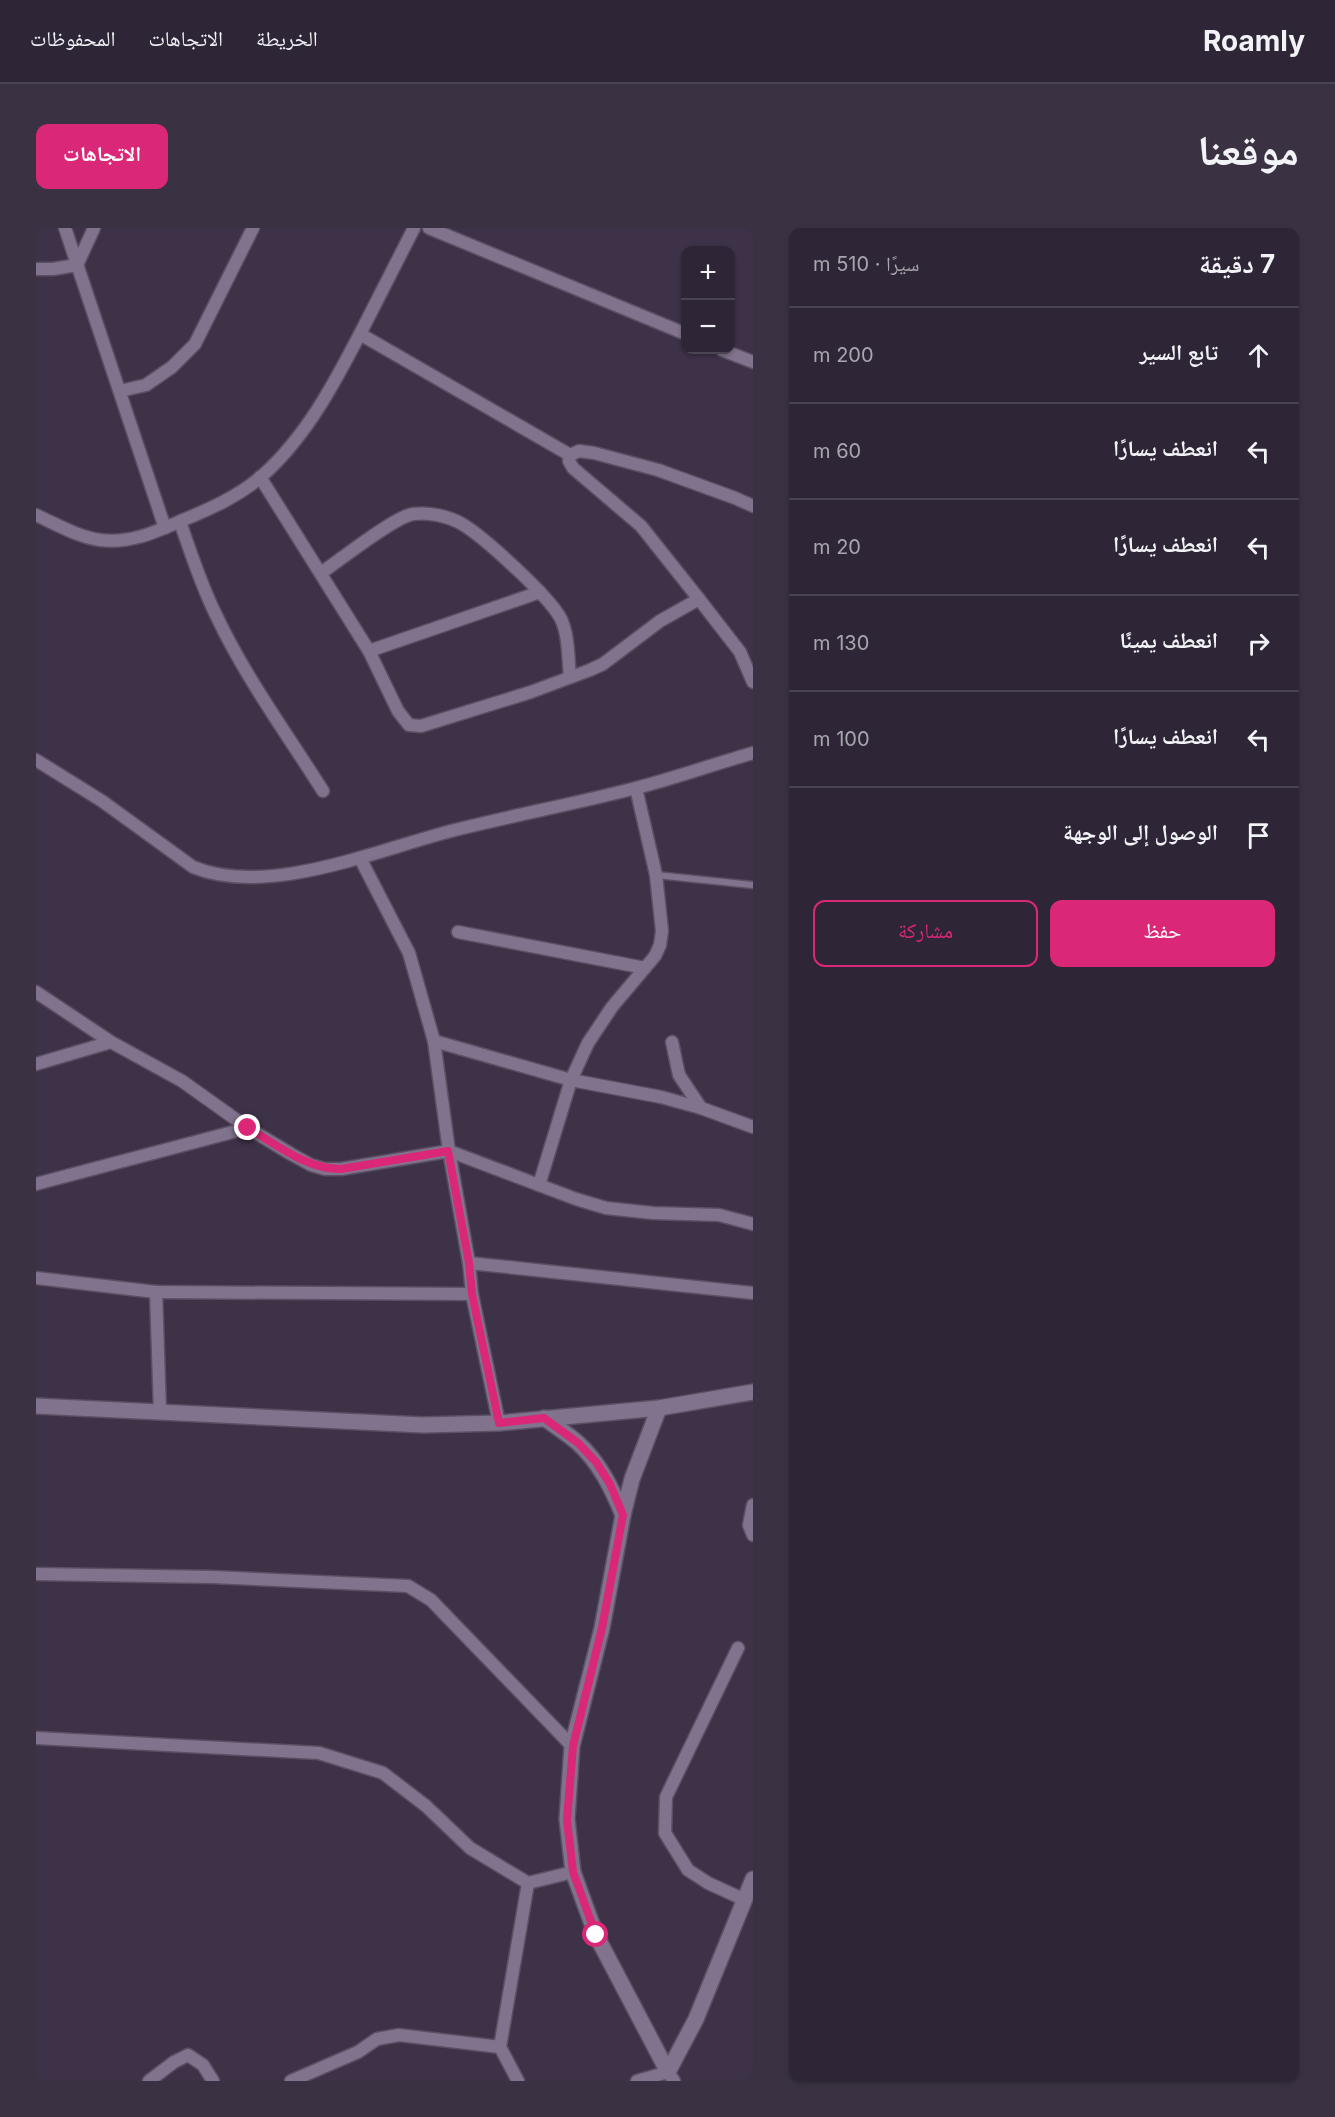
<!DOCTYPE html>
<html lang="ar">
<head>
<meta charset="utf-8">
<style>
	body { margin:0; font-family:Inter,"Noto Naskh Arabic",sans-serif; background:#3a3242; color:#f1f3f6; direction:rtl }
	.controls { position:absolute; right:18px; top:18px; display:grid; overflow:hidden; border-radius:12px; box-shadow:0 2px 4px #0004 }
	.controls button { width:54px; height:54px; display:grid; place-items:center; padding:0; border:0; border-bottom:2px solid #494352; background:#2e2637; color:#f1f3f6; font:30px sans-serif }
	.stop { position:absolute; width:18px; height:18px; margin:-14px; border:4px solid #db2777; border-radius:50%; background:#fff }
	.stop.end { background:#db2777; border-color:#fff; box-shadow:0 2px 6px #0008 }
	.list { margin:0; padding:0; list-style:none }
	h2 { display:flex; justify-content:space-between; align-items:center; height:78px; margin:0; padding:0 24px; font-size:26px }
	h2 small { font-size:20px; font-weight:400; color:#a7a5ad }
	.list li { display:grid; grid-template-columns:39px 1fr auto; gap:18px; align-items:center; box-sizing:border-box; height:96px; padding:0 24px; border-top:2px solid #494352 }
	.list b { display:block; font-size:22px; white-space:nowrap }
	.list em { font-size:20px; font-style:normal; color:#a7a5ad }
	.actions { display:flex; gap:12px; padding:18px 24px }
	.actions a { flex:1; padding:14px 0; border:2px solid #db2777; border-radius:12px; text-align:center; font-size:21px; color:#db2777 }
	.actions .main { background:#db2777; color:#fff }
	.icon { flex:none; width:33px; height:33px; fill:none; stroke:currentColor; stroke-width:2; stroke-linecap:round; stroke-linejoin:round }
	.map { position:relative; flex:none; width:717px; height:1853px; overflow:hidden; direction:ltr; border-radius:12px }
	header { display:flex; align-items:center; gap:36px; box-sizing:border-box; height:84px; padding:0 30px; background:#2e2637; border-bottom:2px solid #494352 }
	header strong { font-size:28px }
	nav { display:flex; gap:33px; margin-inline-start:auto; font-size:21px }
	.intro { display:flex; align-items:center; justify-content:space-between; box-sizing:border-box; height:144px; padding:0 36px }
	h1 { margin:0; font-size:42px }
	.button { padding:15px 27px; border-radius:12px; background:#db2777; color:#fff; font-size:21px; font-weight:700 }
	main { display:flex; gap:36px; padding:0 36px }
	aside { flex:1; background:#2e2637; border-radius:12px; box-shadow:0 2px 4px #0004 }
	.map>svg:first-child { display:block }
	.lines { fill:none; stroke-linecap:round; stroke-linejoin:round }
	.service-casing { stroke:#5a4f63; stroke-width:9 }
	.minor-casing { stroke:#5a4f63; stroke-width:15 }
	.tertiary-casing { stroke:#5a4f63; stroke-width:18 }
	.service { stroke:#81738d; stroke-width:6 }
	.minor { stroke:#81738d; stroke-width:12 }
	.tertiary { stroke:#81738d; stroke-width:15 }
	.route { stroke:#db2777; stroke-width:8 }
</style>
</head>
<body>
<header>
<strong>Roamly</strong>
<nav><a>الخريطة</a><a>الاتجاهات</a><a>المحفوظات</a></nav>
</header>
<div class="intro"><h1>موقعنا</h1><a class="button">الاتجاهات</a></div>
<main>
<aside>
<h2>7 دقيقة<small>سيرًا · 510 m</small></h2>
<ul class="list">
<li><svg class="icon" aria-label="ahead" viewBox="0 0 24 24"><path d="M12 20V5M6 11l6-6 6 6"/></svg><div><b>تابع السير</b></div><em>200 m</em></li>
<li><svg class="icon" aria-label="left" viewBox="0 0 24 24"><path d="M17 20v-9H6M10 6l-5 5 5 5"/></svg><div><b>انعطف يسارًا</b></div><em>60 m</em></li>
<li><svg class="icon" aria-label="left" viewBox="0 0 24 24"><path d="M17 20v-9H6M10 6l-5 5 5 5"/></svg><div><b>انعطف يسارًا</b></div><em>20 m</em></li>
<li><svg class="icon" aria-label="right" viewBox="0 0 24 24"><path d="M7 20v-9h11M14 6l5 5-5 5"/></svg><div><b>انعطف يمينًا</b></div><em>130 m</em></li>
<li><svg class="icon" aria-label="left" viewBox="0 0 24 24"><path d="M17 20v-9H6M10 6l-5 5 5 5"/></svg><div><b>انعطف يسارًا</b></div><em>100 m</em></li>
<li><svg class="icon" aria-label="arrive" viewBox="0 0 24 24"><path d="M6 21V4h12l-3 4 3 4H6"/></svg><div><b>الوصول إلى الوجهة</b></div></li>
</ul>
<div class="actions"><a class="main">حفظ</a><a>مشاركة</a></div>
</aside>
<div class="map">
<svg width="717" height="1853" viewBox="0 0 717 1853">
	<rect width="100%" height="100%" fill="#3e3249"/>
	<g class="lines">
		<defs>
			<polyline id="service" points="620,647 717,657"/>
			<g id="minor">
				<polyline points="29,0 129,300"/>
				<polyline points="393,0 650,106"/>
				<polyline points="0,41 17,41 41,37 58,0"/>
				<polyline points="324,106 534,227"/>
				<polyline points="686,122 717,134"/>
				<polyline points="84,163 110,157 136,139 159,116 217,0"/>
				<polyline points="224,249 333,423 362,483 373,497 385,498 495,464 554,442 567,436 624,393 663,371 704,424 717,454"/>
				<path d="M0 287C20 296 42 309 64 312 94 316 119 304 147 292 174 281 203 268 226 248 271 208 299 154 326 102 343 68 361 34 378 0"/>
				<path d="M144 294C155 325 165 357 180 387 209 449 251 506 287 563"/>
				<path d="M285 345C304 332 358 289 377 286 393 284 412 288 426 296 448 309 514 369 525 391 533 408 532 431 534 449"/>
				<polyline points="663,371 605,298 537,240 533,233 534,227 543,223 558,225 622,242 699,270 717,278"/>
				<polyline points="333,423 504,364"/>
				<path d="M0 532 66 573 157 639C235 671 349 618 427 600 484 586 542 575 600 560 639 550 678 536 717 525"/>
				<polyline points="324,630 373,725 398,813 413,923 433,1035 436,1066 463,1195"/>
				<polyline points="422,704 609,740"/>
				<polyline points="0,764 75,814 146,853 212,900 255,926 275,937 289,941 305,941 413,923 540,971 570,980 617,985 683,987 717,996"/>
				<polyline points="398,813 535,852 625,869 665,880"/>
				<polyline points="636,814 643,847 665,880 717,899"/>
				<polyline points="0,836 75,814"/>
				<polyline points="0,956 212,900"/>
				<polyline points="503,957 535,852 552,815 576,779 619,728 624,717 626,703 620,647 600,560"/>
				<polyline points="433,1035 717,1065"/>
				<polyline points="0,1050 120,1064 124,1184"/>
				<polyline points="120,1064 436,1066"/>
				<polyline points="717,1277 713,1297 717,1307"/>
				<polyline points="0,1346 176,1349 372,1358 395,1372 536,1518"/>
				<polyline points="702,1420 630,1569 629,1605 652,1642 672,1655 709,1672"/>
				<polyline points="0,1510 283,1525 347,1545 390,1578 434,1620 492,1655 537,1644"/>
				<polyline points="464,1819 492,1655"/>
				<polyline points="113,1853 138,1834 152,1827 167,1837 177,1853"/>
				<polyline points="255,1853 322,1824 341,1811 363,1807 464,1819 482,1853"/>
				<polyline points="601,1853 632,1844 638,1853"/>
			</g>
			<g id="tertiary">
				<polyline points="0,1178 387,1197 463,1195 623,1180 717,1164"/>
				<polyline points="623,1180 596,1251 587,1287 566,1400 536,1518 531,1591 537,1644 560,1707 632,1844"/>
				<path d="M508 1190C519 1198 532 1206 542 1215 564 1235 576 1261 587 1287"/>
				<polyline points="632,1844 660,1791 717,1651"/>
			</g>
		</defs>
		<use href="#service" class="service-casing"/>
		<use href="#minor" class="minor-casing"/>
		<use href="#tertiary" class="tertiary-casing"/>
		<use href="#service" class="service"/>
		<use href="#minor" class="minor"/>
		<use href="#tertiary" class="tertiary"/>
	</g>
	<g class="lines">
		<path class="route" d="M212 900C241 917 270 941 305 941L412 923 433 1035 436 1066 463 1195 508 1190 542 1215 560 1234 574 1256 587 1287 566 1400 537 1518 531 1592 537 1644 560 1707"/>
	</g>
</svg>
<div class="controls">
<button>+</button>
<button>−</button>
</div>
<div class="stop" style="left:560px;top:1707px"></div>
<div class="stop end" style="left:212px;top:900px"></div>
</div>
</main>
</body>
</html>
